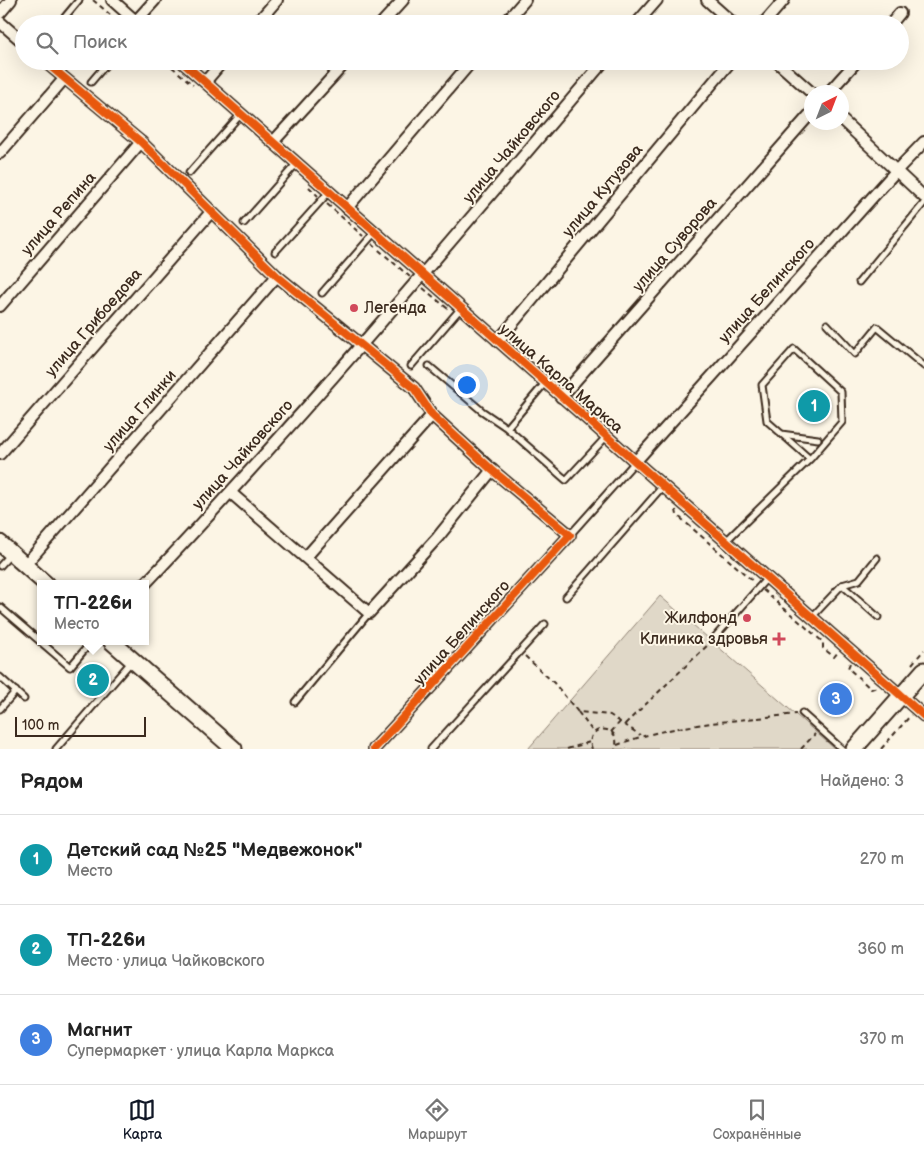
<!DOCTYPE html>
<html lang="ru">
<head>
<meta charset="utf-8">
<style>
	body { margin:0; font-family:"Balsamiq Sans",sans-serif; background:#f2f2f2; color:#222 }
	.compass { position:absolute; left:804px; top:85px; width:45px; height:45px; border-radius:50%; background:#fff; box-shadow:0 5px 20px #0002; rotate:42deg }
	.scale { position:absolute; left:15px; bottom:12px; width:131px; box-sizing:border-box; padding-left:5px; border:2px solid #3b2a1e; border-top:0; font-size:14px; line-height:18px; white-space:nowrap; color:#3b2a1e; -webkit-text-stroke:4px #fcf5e5; paint-order:stroke }
	.you { position:absolute; left:466px; top:384px; width:18px; height:18px; margin:-12px; border:4px solid #fff; border-radius:50%; background:#1a73e8; box-shadow:0 0 0 8px #1a73e833 }
	.badge { display:grid; place-items:center; width:32px; height:32px; border-radius:50%; background:#111827; color:#fff; font-size:16px; font-weight:700 }
	.pin { position:absolute; translate:-50% -50%; border:2px solid #fff; box-shadow:0 1px 5px #0006 }
	.popup { position:absolute; left:37px; top:580px; width:112px; height:65px; box-sizing:border-box; display:grid; place-content:center; border-radius:0px; background:#fff; filter:drop-shadow(0 1px 4px #0005); font-size:16px; white-space:nowrap; color:#767676 }
	.popup b { font-size:19px; color:#222 }
	.popup::after { content:''; position:absolute; left:50%; top:100%; margin-left:-10px; border:10px solid transparent; border-top-color:#fff }
	.list { margin:0; padding:0; list-style:none }
	h2 { display:flex; justify-content:space-between; align-items:center; height:65px; margin:0; padding:0 20px; font-size:21px }
	h2 small { font-size:16px; font-weight:400; color:#767676 }
	.list li { display:grid; grid-template-columns:32px 1fr auto; gap:15px; align-items:center; box-sizing:border-box; height:90px; padding:0 20px; border-top:1px solid #e0e0e0 }
	.list b { display:block; font-size:19px; white-space:nowrap }
	.list p { margin:0; font-size:16px; white-space:nowrap; color:#767676 }
	.list em { font-size:16px; font-style:normal; color:#767676 }
	.icon { flex:none; width:28px; height:28px; fill:none; stroke:currentColor; stroke-width:2; stroke-linecap:round; stroke-linejoin:round }
	.map { position:relative; flex:none; width:924px; height:749px; overflow:hidden }
	.search { position:absolute; background:#fff; box-shadow:0 5px 20px #0002; left:15px; right:15px; top:15px; height:55px; display:flex; align-items:center; gap:12px; box-sizing:border-box; padding:0 18px; border-radius:28px; color:#767676; font-size:19px }
	.sheet { height:335px; background:#fff }
	nav { display:flex; justify-content:space-around; align-items:center; box-sizing:border-box; height:70px; border-top:1px solid #e0e0e0; background:#fff; font-size:14px; color:#767676 }
	nav a { display:grid; justify-items:center; gap:2px }
	nav .on { color:#111827 }
	.map>svg:first-child { display:block }
	.green { fill:#e0d8c8; stroke:#8e8173 }
	.lines { fill:none; stroke-linecap:round; stroke-linejoin:round }
	.service-casing { stroke:#3b2a1e; stroke-width:9 }
	.minor-casing { stroke:#3b2a1e; stroke-width:14 }
	.secondary-casing { stroke:#3b2a1e; stroke-width:19 }
	.path { stroke:#3b2a1e; stroke-width:2; stroke-dasharray:5 4; stroke-linecap:butt }
	.service { stroke:#fcf5e5; stroke-width:5 }
	.minor { stroke:#fcf5e5; stroke-width:10 }
	.secondary { stroke:#fcf5e5; stroke-width:15 }
	.cycleway-casing { stroke:#fcf5e5; stroke-width:11 }
	.cycleway { stroke:#e8590c; stroke-width:8 }
	.poi-dot { fill:#d1495b; stroke:#fcf5e5; stroke-width:2 }
	.labels { text-anchor:middle; dominant-baseline:central; stroke-width:4; stroke-linejoin:round; paint-order:stroke }
	.street-label { font-size:16px; fill:#3b2a1e; stroke:#fcf5e5 }
	.poi-label { font-size:16px; fill:#3b2a1e; stroke:#fcf5e5; text-anchor:end }
</style>
</head>
<body>
<div class="map">
<svg width="924" height="749" viewBox="0 0 924 749">
	<rect width="100%" height="100%" fill="#fcf5e5"/>
	<filter id="ink" filterUnits="userSpaceOnUse"><feTurbulence type="fractalNoise" baseFrequency=".02" numOctaves="2"/><feDisplacementMap in="SourceGraphic" scale="10" xChannelSelector="R" yChannelSelector="G"/><feConvolveMatrix kernelMatrix="1 2 1 2 8 2 1 2 1" color-interpolation-filters="sRGB"/></filter>
	<g filter="url(#ink)">
		<polygon class="green" points="660,596 835,749 528,749"/>
		<g class="lines">
			<defs>
				<g id="service">
					<polyline points="59,24 79,0"/>
					<polyline points="91,82 109,61"/>
					<polyline points="189,173 241,114"/>
					<polyline points="244,223 297,163"/>
					<polyline points="275,252 329,192"/>
					<polyline points="859,282 924,203"/>
					<polyline points="322,293 375,232"/>
					<polyline points="827,324 855,354 877,327 924,366"/>
					<polyline points="411,366 461,308"/>
					<polyline points="429,366 482,411 507,428"/>
					<polyline points="545,383 507,428 566,480 606,437"/>
					<polyline points="781,434 818,439"/>
					<polyline points="570,535 635,462"/>
					<polyline points="726,541 810,459 842,422 841,392 794,349 762,385 767,421 810,459"/>
					<polyline points="0,566 10,555"/>
					<polyline points="842,585 878,617"/>
					<polyline points="566,597 663,486"/>
					<polyline points="0,607 70,667 92,641"/>
					<polyline points="812,617 842,585 859,580 877,558"/>
					<polyline points="715,637 767,578"/>
					<polyline points="0,677 24,699"/>
					<polyline points="295,702 369,613"/>
					<polyline points="0,709 16,691"/>
					<polyline points="802,713 842,749"/>
					<polyline points="56,749 132,661"/>
					<polyline points="431,749 545,624"/>
				</g>
				<g id="minor">
					<polyline points="112,0 139,24"/>
					<polyline points="707,0 734,24"/>
					<polyline points="0,13 11,0"/>
					<polyline points="136,21 155,0"/>
					<polyline points="0,22 24,43"/>
					<polyline points="256,24 277,0"/>
					<polyline points="381,24 403,0"/>
					<polyline points="504,24 525,0"/>
					<polyline points="636,24 657,0"/>
					<polyline points="763,24 784,0"/>
					<polyline points="891,24 900,13"/>
					<polyline points="44,61 141,142 277,276 414,388 432,415 492,470 570,535 374,749"/>
					<polyline points="181,61 924,716"/>
					<polyline points="776,61 812,93"/>
					<polyline points="205,82 223,61"/>
					<polyline points="829,92 857,61"/>
					<polyline points="842,120 924,197"/>
					<polyline points="273,142 347,61"/>
					<polyline points="0,153 64,79"/>
					<polyline points="347,208 472,61"/>
					<polyline points="0,306 141,142"/>
					<polyline points="498,341 731,61"/>
					<polyline points="561,397 812,112"/>
					<polyline points="0,454 211,212"/>
					<polyline points="635,462 896,171 924,142"/>
					<polyline points="231,493 369,613 438,537 492,470"/>
					<polyline points="306,557 432,415"/>
					<polyline points="25,565 277,276"/>
					<path d="M145 584C305 415 454 238 604 61"/>
				</g>
				<g id="secondary">
					<polyline points="0,543 46,584"/>
					<polyline points="111,641 234,749"/>
					<polyline points="854,749 924,670"/>
				</g>
			</defs>
			<use href="#service" class="service-casing"/>
			<use href="#minor" class="minor-casing"/>
			<use href="#secondary" class="secondary-casing"/>
			<g class="path">
				<polyline points="93,0 121,24"/>
				<polyline points="165,61 193,85"/>
				<polyline points="309,187 318,196"/>
				<polyline points="327,204 363,236"/>
				<polyline points="372,244 410,277"/>
				<polyline points="423,288 448,309"/>
				<polyline points="676,510 677,515 754,582"/>
				<polyline points="763,590 823,642 823,648 834,657 838,652"/>
				<polyline points="525,656 554,683 578,712 610,715 640,735"/>
				<polyline points="850,663 848,668 871,689 877,687"/>
				<polyline points="912,664 924,650"/>
				<polyline points="578,712 594,733"/>
				<polyline points="625,724 712,641"/>
				<polyline points="611,732 621,721"/>
				<path d="M617 745C673 723 736 721 796 714"/>
				<polyline points="567,749 590,742"/>
				<path d="M592 749C582 723 624 723 615 749"/>
				<polyline points="801,749 815,734"/>
				<polyline points="881,749 911,715"/>
			</g>
			<use href="#service" class="service"/>
			<use href="#minor" class="minor"/>
			<use href="#secondary" class="secondary"/>
			<defs>
				<g id="cycleway">
					<polyline points="44,61 141,142 277,276 414,388 432,415 492,470 570,535 374,749"/>
					<polyline points="181,61 924,716"/>
				</g>
			</defs>
			<use href="#cycleway" class="cycleway-casing"/>
			<use href="#cycleway" class="cycleway"/>
		</g>
	</g>
	<g class="poi-dot">
		<circle cx="354" cy="308" r="5"/>
		<circle cx="747" cy="618" r="5"/>
		<path d="M776.5 631.5h5v5h5v5h-5v5h-5v-5h-5v-5h5z"/>
	</g>
	<g class="labels">
		<g class="street-label">
			<text transform="translate(512 147) rotate(-50)">улица Чайковского</text>
			<text transform="translate(603 191) rotate(-50)">улица Кутузова</text>
			<text transform="translate(59 214) rotate(-49)">улица Репина</text>
			<text transform="translate(675 245) rotate(-49)">улица Суворова</text>
			<text transform="translate(767 291) rotate(-48)">улица Белинского</text>
			<text transform="translate(94 323) rotate(-49)">улица Грибоедова</text>
			<text transform="translate(561 379) rotate(41)">улица Карла Маркса</text>
			<text transform="translate(140 411) rotate(-49)">улица Глинки</text>
			<text transform="translate(243 455) rotate(-48)">улица Чайковского</text>
			<text transform="translate(462 633) rotate(-48)">улица Белинского</text>
		</g>
		<g class="poi-label">
			<text x="364" y="308" text-anchor="start">Легенда</text>
			<text x="737" y="618">Жилфонд</text>
			<text x="768" y="639">Клиника здровья</text>
		</g>
	</g>
</svg>
<svg class="compass" viewBox="-18 -18 36 36"><path d="M0-13l5 13h-10z" fill="#e53935"/><path d="M0 13l5-13h-10z" fill="#767676"/></svg>
<div class="scale">100 m</div>
<div class="you"></div>
<div class="pin badge" style="left:814px;top:406px;background:#0f9aa8">1</div>
<div class="pin badge" style="left:93px;top:680px;background:#0f9aa8">2</div>
<div class="popup"><b>ТП-226и</b>Место</div>
<div class="pin badge" style="left:836px;top:699px;background:#3f7fe0">3</div>
<div class="search"><svg class="icon" aria-label="search" viewBox="0 0 24 24"><circle cx="10" cy="10" r="6"/><path d="M15 15l6 6"/></svg>Поиск</div>
</div>
<section class="sheet">
<h2>Рядом<small>Найдено: 3</small></h2>
<ul class="list">
<li><span class="badge" style="background:#0f9aa8">1</span><div><b>Детский сад №25 &quot;Медвежонок&quot;</b><p>Место</p></div><em>270 m</em></li>
<li><span class="badge" style="background:#0f9aa8">2</span><div><b>ТП-226и</b><p>Место · улица Чайковского</p></div><em>360 m</em></li>
<li><span class="badge" style="background:#3f7fe0">3</span><div><b>Магнит</b><p>Супермаркет · улица Карла Маркса</p></div><em>370 m</em></li>
</ul>
</section>
<nav>
<a class="on"><svg class="icon" aria-label="map" viewBox="0 0 24 24"><path d="M3 6l6-2 6 2 6-2v14l-6 2-6-2-6 2zM9 4v14M15 6v14"/></svg>Карта</a>
<a><svg class="icon" aria-label="directions" viewBox="0 0 24 24"><path d="M12 3l9 9-9 9-9-9zM9 14v-3h6M13 9l2 2-2 2"/></svg>Маршрут</a>
<a><svg class="icon" aria-label="saved" viewBox="0 0 24 24"><path d="M7 4h10v16l-5-4-5 4z"/></svg>Сохранённые</a>
</nav>
</body>
</html>
